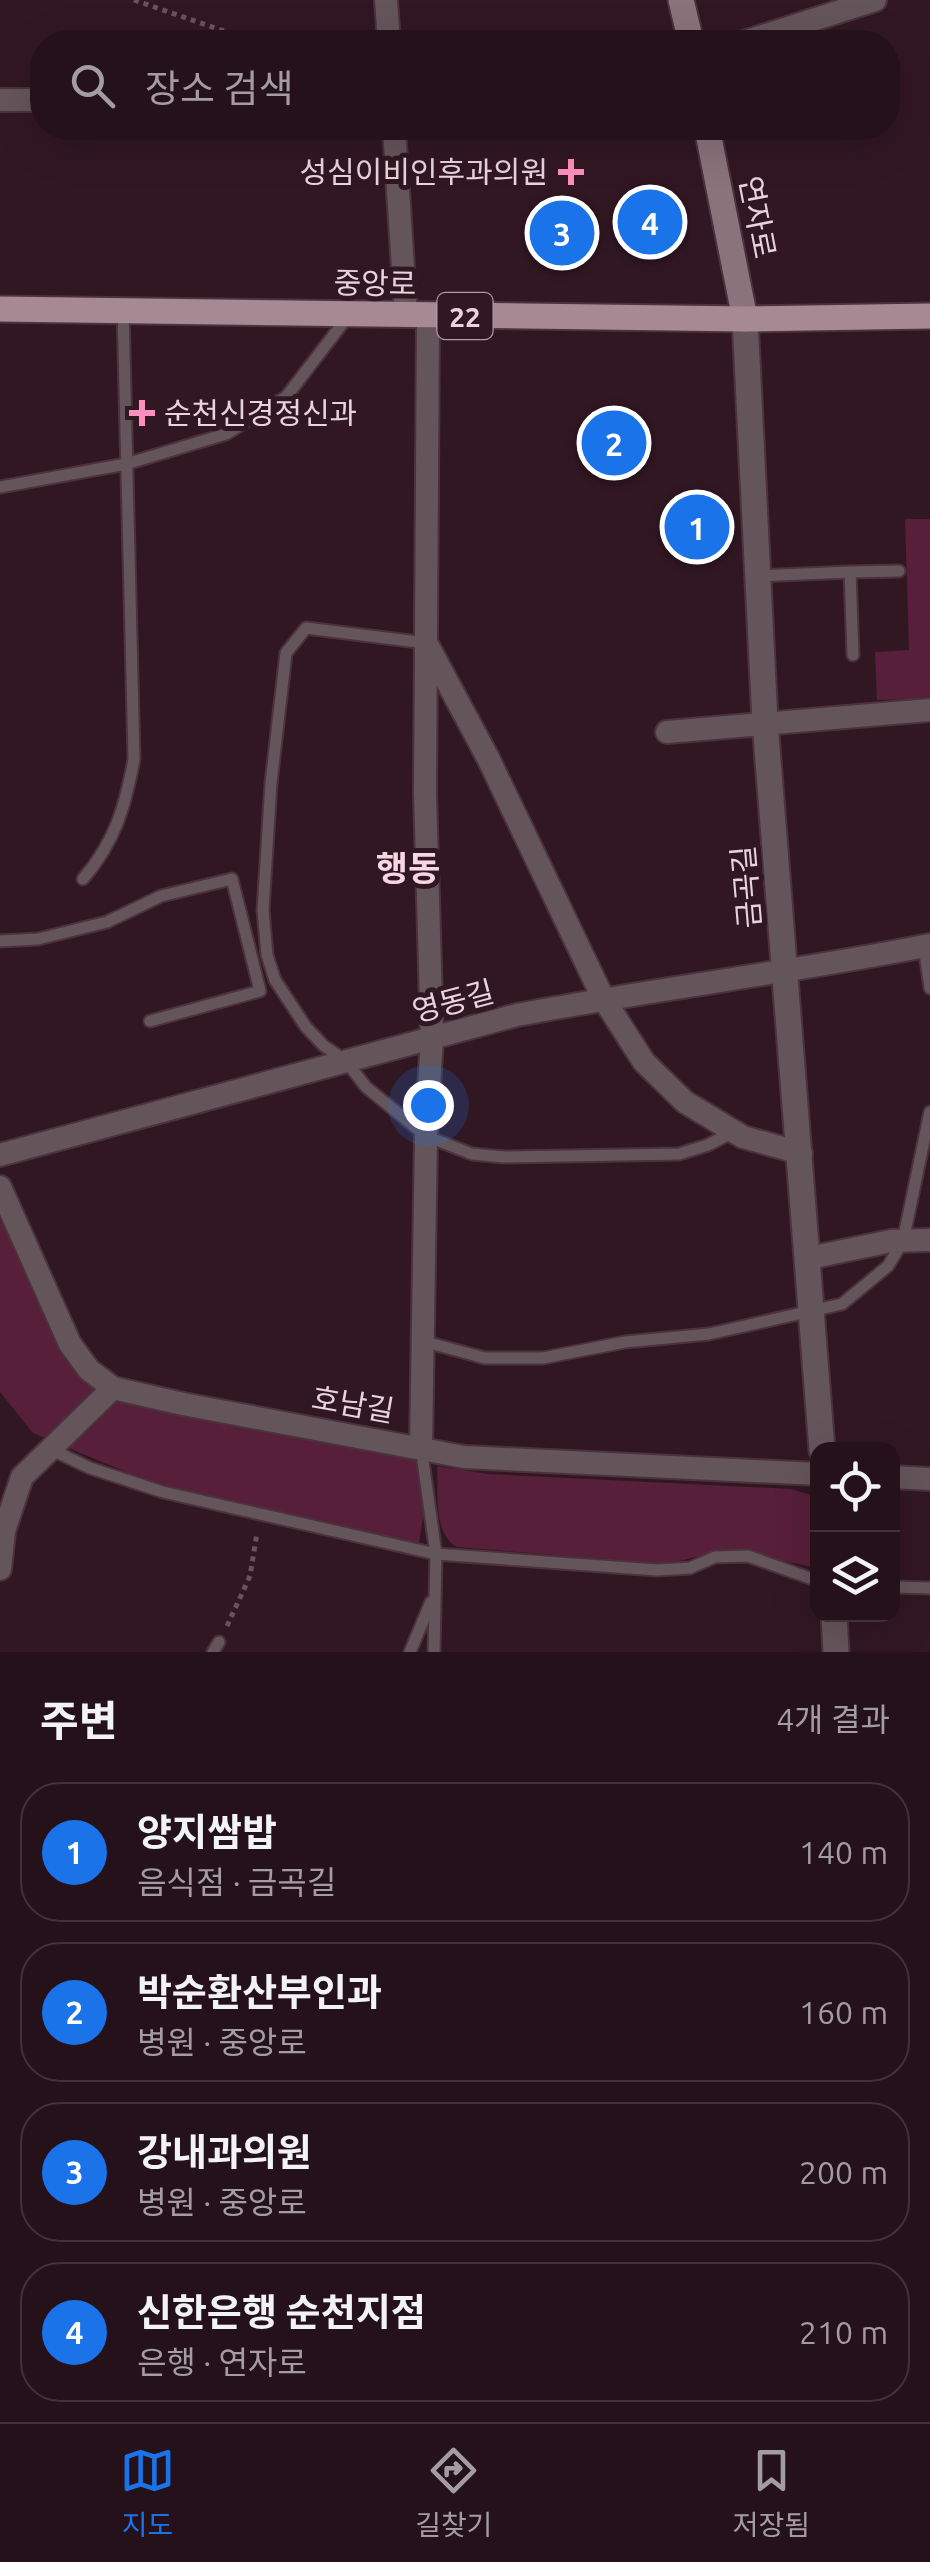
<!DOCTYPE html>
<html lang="ko">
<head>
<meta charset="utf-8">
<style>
	body { margin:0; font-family:Ubuntu,"Noto Sans KR",sans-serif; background:#311f27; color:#f1f3f6 }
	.controls { position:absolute; right:30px; bottom:30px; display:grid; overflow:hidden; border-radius:20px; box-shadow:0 10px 40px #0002 }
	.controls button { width:90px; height:90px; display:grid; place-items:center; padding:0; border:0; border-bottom:2px solid #423139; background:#25111a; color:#f1f3f6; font:50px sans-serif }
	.you { position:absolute; left:428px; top:1105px; width:35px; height:35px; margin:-25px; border:8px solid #fff; border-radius:50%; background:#1a73e8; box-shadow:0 0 0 15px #1a73e833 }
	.badge { display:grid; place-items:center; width:65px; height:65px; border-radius:50%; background:#1a73e8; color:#fff; font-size:32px; font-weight:700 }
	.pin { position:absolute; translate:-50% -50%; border:5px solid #fff; box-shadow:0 2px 10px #0006 }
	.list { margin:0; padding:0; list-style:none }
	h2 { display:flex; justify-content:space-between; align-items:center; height:130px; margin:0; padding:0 40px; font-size:42px }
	h2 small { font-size:32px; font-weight:400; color:#a39da2 }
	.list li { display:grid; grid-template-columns:65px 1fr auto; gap:30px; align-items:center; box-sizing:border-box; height:140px; margin:0 20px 20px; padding:0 20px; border:2px solid #423139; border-radius:40px }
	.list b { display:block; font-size:38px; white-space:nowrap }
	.list p { margin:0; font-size:32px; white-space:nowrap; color:#a39da2 }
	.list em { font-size:32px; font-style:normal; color:#a39da2 }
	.icon { flex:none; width:55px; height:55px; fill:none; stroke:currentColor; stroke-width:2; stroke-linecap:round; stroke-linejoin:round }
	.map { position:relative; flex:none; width:930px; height:1652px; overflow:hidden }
	.search { position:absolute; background:#25111a; box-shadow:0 10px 40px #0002; left:30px; right:30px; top:30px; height:110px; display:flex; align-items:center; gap:25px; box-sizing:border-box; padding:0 35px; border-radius:40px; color:#a39da2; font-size:38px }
	.sheet { height:770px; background:#25111a }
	nav { display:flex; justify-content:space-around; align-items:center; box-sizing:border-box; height:140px; border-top:2px solid #423139; background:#25111a; font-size:28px; color:#a39da2 }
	nav a { display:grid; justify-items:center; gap:5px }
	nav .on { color:#1a73e8 }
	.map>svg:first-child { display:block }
	.green { fill:#581f3a }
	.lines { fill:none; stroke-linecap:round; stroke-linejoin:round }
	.service-casing { stroke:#4b323c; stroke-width:15 }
	.minor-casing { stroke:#4b323c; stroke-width:26 }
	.tertiary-casing { stroke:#4b323c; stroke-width:29 }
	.secondary-casing { stroke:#4b323c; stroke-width:29 }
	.primary-casing { stroke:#4b323c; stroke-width:29 }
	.path { stroke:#6a525c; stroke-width:5; stroke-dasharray:5 5; stroke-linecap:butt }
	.service { stroke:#64555a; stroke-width:11 }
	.minor { stroke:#64555a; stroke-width:22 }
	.tertiary { stroke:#64555a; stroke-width:25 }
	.secondary { stroke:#8a737b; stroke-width:25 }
	.primary { stroke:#a78994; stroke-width:25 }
	.poi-dot { fill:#fd8ebe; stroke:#311722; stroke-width:4 }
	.labels { text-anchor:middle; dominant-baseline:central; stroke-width:10; stroke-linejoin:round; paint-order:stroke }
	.shield { fill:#311722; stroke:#b19ca4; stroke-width:2.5 }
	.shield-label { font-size:28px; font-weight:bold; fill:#e8d5db }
	.poi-label { font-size:30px; fill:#e8d5db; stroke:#311722; text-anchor:end }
	.street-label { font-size:30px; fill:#e8d5db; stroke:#311722 }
	.quarter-label { font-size:35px; font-weight:bold; fill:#f8d7e3; stroke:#311722 }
</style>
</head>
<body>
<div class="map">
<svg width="930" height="1652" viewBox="0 0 930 1652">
	<rect width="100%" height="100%" fill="#311722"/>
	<g class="green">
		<polygon points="905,519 930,519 930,699 877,700 875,652 909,650"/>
		<polygon points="0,1209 99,1387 118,1401 414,1459 425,1468 428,1483 419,1544 164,1488 33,1433 0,1392"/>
		<path d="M437 1466 488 1474 791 1489 814 1496 817 1502V1568L728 1549 667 1564 457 1547C432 1533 439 1492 437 1466Z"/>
	</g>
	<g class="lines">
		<defs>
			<g id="service">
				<polyline points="0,487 126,464 226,434 286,397 349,315"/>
				<polyline points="850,572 899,571"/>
				<polyline points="757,576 850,572 853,655"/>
				<polyline points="426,643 306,628 286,653 271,783 263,910 267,955 275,980 306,1027 324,1046 346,1061 366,1087 426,1136 472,1154 504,1157 679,1154 708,1145 735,1131"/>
				<path d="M83 879C115 842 125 807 134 759L123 310"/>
				<polyline points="0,941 38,939 107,922 161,896 232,879 260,991 150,1021"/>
				<polyline points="924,946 930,988"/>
				<polyline points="422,1341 485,1358 543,1358 625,1342 709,1334 842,1304 888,1266 903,1241 930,1112"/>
				<polyline points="421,1447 436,1554 434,1652"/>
				<polyline points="48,1448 90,1468 163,1492 436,1554 657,1570 690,1568 715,1557 748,1556 818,1581"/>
				<polyline points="892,1587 930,1588"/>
				<polyline points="213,1652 219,1642"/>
				<polyline points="410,1652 431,1602"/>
			</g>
			<g id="minor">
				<polyline points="386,0 389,42"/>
				<polyline points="744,42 875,0"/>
				<polyline points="0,100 42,100"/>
				<polyline points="394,128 406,315"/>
				<polyline points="428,646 488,758 603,998 644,1062 685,1102 743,1137 801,1153"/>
				<polyline points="667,732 930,710"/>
				<path d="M0 1155 517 1015C654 989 793 972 930 945"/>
				<polyline points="0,1187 70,1344 89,1370 113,1388 183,1404 464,1457 818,1474"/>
				<polyline points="809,1258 891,1241 930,1240"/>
				<polyline points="421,1447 426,1136 432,1038 425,793 428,316"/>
				<polyline points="892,1477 930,1479"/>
				<polyline points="0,1569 4,1531 22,1477 113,1388"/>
			</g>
			<g id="tertiary">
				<polyline points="745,319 765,722 822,1450"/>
				<polyline points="834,1614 836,1652"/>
			</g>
			<g id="secondary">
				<polyline points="681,0 691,42"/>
				<polyline points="707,128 745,319"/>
			</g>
			<polyline id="primary" points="0,309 745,319 930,316"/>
		</defs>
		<use href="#service" class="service-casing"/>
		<use href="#minor" class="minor-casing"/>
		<use href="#tertiary" class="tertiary-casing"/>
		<use href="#secondary" class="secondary-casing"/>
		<use href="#primary" class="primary-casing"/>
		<g class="path">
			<polyline points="134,0 256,42"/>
			<polyline points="227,1626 250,1576 257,1533"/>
		</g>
		<use href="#service" class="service"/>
		<use href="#minor" class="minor"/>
		<use href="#tertiary" class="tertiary"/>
		<use href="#secondary" class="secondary"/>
		<use href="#primary" class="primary"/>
	</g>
	<g class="poi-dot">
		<path d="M566 157h10v10h10v10h-10v10h-10v-10h-10v-10h10z"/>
		<path d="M137 398h10v10h10v10h-10v10h-10v-10h-10v-10h10z"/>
	</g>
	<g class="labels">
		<rect class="shield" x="437.5" y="293" width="55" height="46" rx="8"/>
		<g class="shield-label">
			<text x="465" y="316">22</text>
		</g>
		<g class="poi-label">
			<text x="548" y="172">성심이비인후과의원</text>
			<text x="164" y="413" text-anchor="start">순천신경정신과</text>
		</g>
		<g class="street-label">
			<text transform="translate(758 217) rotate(79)">연자로</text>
			<text transform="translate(375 283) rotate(1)">중앙로</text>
			<text transform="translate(746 887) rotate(-95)">금곡길</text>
			<text transform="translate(453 1001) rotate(-15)">영동길</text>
			<text transform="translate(353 1404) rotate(10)">호남길</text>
		</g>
		<g class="quarter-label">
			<text x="408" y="868">행동</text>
		</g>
	</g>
</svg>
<div class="controls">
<button><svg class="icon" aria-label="locate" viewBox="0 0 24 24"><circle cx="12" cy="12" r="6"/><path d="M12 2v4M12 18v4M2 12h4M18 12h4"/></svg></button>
<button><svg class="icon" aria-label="layers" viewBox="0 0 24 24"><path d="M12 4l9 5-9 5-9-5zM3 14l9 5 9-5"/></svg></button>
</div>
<div class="you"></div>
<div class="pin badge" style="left:697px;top:527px">1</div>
<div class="pin badge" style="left:614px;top:443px">2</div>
<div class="pin badge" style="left:562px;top:233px">3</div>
<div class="pin badge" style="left:650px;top:222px">4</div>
<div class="search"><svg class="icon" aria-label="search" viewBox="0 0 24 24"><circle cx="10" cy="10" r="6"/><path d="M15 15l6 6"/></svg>장소 검색</div>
</div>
<section class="sheet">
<h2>주변<small>4개 결과</small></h2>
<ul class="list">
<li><span class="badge">1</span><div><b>양지쌈밥</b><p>음식점 · 금곡길</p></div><em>140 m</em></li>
<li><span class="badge">2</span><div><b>박순환산부인과</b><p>병원 · 중앙로</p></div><em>160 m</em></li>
<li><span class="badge">3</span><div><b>강내과의원</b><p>병원 · 중앙로</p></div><em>200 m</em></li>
<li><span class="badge">4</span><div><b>신한은행 순천지점</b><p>은행 · 연자로</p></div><em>210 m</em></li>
</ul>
</section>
<nav>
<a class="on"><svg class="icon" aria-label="map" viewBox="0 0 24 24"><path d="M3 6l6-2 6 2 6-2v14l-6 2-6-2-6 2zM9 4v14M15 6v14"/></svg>지도</a>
<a><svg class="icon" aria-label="directions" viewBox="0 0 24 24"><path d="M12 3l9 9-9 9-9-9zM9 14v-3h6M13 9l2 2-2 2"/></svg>길찾기</a>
<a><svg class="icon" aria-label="saved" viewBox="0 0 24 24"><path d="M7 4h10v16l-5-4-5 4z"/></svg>저장됨</a>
</nav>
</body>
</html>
